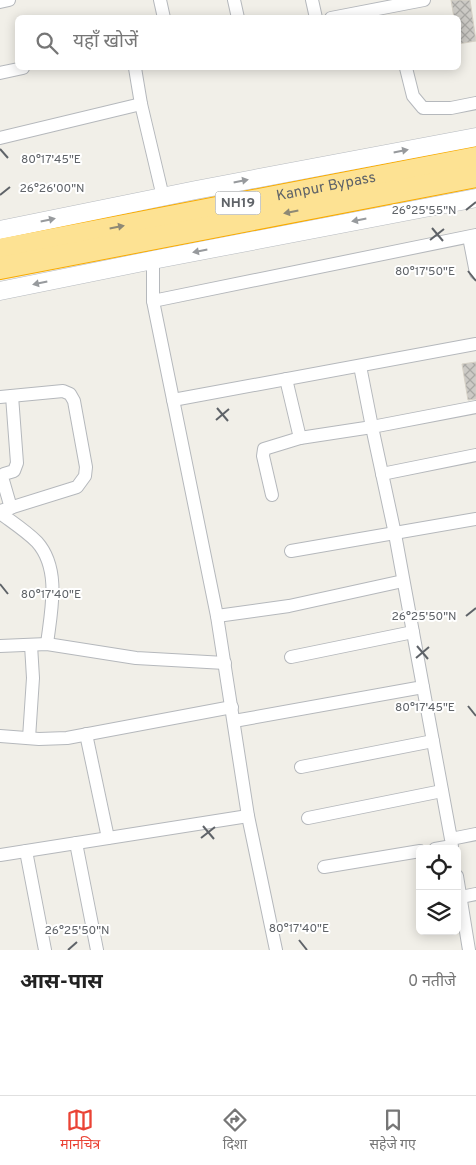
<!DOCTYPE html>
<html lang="hi">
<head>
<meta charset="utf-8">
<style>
	body { margin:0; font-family:Overpass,"Noto Sans Devanagari",sans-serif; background:#f6f6f6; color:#222 }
	.controls { position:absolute; right:15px; bottom:15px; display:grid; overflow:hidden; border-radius:8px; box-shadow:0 2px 12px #0003 }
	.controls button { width:45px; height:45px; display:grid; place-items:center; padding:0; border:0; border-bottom:1px solid #e0e0e0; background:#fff; color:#222; font:25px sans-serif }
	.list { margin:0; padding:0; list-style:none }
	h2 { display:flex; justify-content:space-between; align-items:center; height:65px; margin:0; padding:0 20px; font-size:21px }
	h2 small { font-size:16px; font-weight:400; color:#767676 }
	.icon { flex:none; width:28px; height:28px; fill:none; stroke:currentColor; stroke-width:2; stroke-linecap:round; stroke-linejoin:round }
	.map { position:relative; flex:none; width:476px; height:950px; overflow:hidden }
	.search { position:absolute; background:#fff; box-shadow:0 2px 12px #0003; left:15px; right:15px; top:15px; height:55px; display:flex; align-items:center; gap:12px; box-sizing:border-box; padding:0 18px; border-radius:8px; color:#767676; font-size:19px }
	.sheet { height:145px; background:#fff }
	nav { display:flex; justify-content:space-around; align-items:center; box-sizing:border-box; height:70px; border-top:1px solid #e0e0e0; background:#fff; font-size:14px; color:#767676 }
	nav a { display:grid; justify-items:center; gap:2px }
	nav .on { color:#ea4335 }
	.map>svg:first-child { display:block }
	.building { fill:url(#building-cross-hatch); stroke:#d6d1c6 }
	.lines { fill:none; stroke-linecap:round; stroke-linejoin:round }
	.street-casing { stroke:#b5b8bc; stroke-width:14 }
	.secondary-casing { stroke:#b6babf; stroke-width:19 }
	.highway-casing { stroke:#f9ab00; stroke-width:24 }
	.street { stroke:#fff; stroke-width:12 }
	.secondary { stroke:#fff; stroke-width:18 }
	.highway { stroke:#fde293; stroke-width:22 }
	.oneway { fill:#979a9d }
	.oneway2 { fill:#8e8975 }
	.ticks { fill:none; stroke:#5f6368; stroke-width:2 }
	.labels { text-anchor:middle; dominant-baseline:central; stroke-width:4; stroke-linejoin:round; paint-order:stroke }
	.shield { fill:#fff; stroke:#8f9295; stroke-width:1 }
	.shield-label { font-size:14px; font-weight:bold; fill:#5f6368 }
	.street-label { font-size:15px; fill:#5f6368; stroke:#fff }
	.ticks-label { font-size:12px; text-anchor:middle; fill:#5f6368; stroke:#fff; stroke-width:4; stroke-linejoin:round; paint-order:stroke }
</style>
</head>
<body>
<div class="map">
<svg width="476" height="950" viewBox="0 0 476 950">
	<defs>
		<pattern id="building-cross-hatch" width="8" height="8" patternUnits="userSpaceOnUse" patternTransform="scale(1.25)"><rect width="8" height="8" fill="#cccac5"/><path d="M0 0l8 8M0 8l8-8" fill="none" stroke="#a9a8a4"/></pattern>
	</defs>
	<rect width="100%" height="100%" fill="#f1efe8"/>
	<g class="building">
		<polygon points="451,0 470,0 476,41 458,44 458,18 454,18"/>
		<polygon points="476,362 476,399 468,400 462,364"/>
	</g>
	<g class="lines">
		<defs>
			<g id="street">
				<polyline points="160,0 164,18"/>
				<polyline points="234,0 238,18"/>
				<polyline points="312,0 316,18"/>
				<polyline points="0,2 9,0"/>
				<polyline points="331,18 424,0"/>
				<polyline points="135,68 141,104 163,197"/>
				<polyline points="406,68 413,96 423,108 451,108 476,103"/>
				<polyline points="0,73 23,68"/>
				<polyline points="0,138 141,104"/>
				<polyline points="469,237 476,273"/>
				<polyline points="153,260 153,301 217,616 248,816 276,950"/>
				<polyline points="153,301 476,235"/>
				<polyline points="0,397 63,391 70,394 74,401 86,467 85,476 77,487 0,511"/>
				<polyline points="173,400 476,344"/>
				<polyline points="300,438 372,427 360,366"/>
				<polyline points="382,474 476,455"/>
				<polyline points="272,495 263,456 264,449 300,438 286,379"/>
				<polyline points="11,508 2,477 4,474 14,471 17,463 12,396"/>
				<path d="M0 513C12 522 26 531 37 542 61 569 51 611 47 644"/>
				<polyline points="291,551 476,519"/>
				<polyline points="217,616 289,606 403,581"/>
				<polyline points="0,646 47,644 136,658 225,663"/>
				<polyline points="291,657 413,632"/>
				<polyline points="423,687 451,839 476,834"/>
				<polyline points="234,721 423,687 395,534 372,427 476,407"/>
				<polyline points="86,734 108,838"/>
				<polyline points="0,736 39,739 67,738 232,707"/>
				<polyline points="29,738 33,678 31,645"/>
				<polyline points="301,767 433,741"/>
				<polyline points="308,818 442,791"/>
				<polyline points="76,843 97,950"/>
				<polyline points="435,849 452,846"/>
				<polyline points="26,851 45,950"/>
				<polyline points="0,855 248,816"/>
				<polyline points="324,867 420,851"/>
				<polyline points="457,876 469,950"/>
				<polyline points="461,897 476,894"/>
			</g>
			<g id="secondary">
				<polyline points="0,230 196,190 476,137"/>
				<polyline points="0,291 153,260 476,198"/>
			</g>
			<g id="highway">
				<path id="s1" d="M0 250 476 158"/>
				<polyline points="0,268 476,176"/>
			</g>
		</defs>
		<use href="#street" class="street-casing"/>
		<use href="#secondary" class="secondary-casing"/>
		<use href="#highway" class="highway-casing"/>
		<use href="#street" class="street"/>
		<use href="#secondary" class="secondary"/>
		<use href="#highway" class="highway"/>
	</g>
	<defs><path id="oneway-solid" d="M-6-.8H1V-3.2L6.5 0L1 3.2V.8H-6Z" transform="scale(1.25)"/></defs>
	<g class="oneway">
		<use href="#oneway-solid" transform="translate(401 151) rotate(-11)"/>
		<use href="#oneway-solid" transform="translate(241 181) rotate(-11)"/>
		<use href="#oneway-solid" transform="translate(48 220) rotate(-12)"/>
		<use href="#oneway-solid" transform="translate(359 220) rotate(169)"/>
		<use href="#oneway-solid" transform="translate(200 251) rotate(169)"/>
		<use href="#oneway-solid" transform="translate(40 283) rotate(168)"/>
	</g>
	<g class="oneway2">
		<use href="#oneway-solid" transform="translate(291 212) rotate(169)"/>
		<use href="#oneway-solid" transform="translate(117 227) rotate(-11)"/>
	</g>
	<path class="ticks" d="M0 149 8 158M0 195 10 187M466 210 476 202M432 228 443 241M430 240 444 229M468 271 476 281M217 408 228 421M216 420 229 409M0 584 8 594M466 616 476 608M417 646 428 659M416 658 429 647M468 706 476 716M203 826 214 839M201 838 215 827M299 940 307 950M68 950 77 942"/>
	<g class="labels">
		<rect class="shield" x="215.5" y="191.5" width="45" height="23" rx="4"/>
		<g class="shield-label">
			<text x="238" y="203">NH19</text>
		</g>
		<g class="street-label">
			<text stroke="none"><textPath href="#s1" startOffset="332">Kanpur Bypass</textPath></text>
		</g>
	</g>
	<g class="ticks-label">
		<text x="51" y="163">80°17'45"E</text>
		<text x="52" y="192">26°26'00"N</text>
		<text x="424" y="214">26°25'55"N</text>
		<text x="425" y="275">80°17'50"E</text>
		<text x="51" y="598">80°17'40"E</text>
		<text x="424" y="620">26°25'50"N</text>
		<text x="425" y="711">80°17'45"E</text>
		<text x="299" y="932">80°17'40"E</text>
		<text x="77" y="934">26°25'50"N</text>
	</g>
</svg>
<div class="controls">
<button><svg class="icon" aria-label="locate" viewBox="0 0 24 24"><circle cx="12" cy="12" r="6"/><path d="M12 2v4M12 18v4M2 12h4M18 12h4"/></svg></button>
<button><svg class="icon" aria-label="layers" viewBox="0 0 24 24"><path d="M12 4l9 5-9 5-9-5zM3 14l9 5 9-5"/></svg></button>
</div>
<div class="search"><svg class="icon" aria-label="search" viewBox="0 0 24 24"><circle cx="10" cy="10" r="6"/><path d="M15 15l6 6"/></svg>यहाँ खोजें</div>
</div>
<section class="sheet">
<h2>आस-पास<small>0 नतीजे</small></h2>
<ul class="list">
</ul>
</section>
<nav>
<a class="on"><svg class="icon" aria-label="map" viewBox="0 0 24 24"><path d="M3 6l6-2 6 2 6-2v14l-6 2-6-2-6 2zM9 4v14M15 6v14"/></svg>मानचित्र</a>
<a><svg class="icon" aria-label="directions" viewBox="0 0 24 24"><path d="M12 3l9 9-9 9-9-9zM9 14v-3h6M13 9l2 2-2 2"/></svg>दिशा</a>
<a><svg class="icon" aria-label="saved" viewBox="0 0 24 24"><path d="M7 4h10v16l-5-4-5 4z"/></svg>सहेजे गए</a>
</nav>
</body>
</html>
